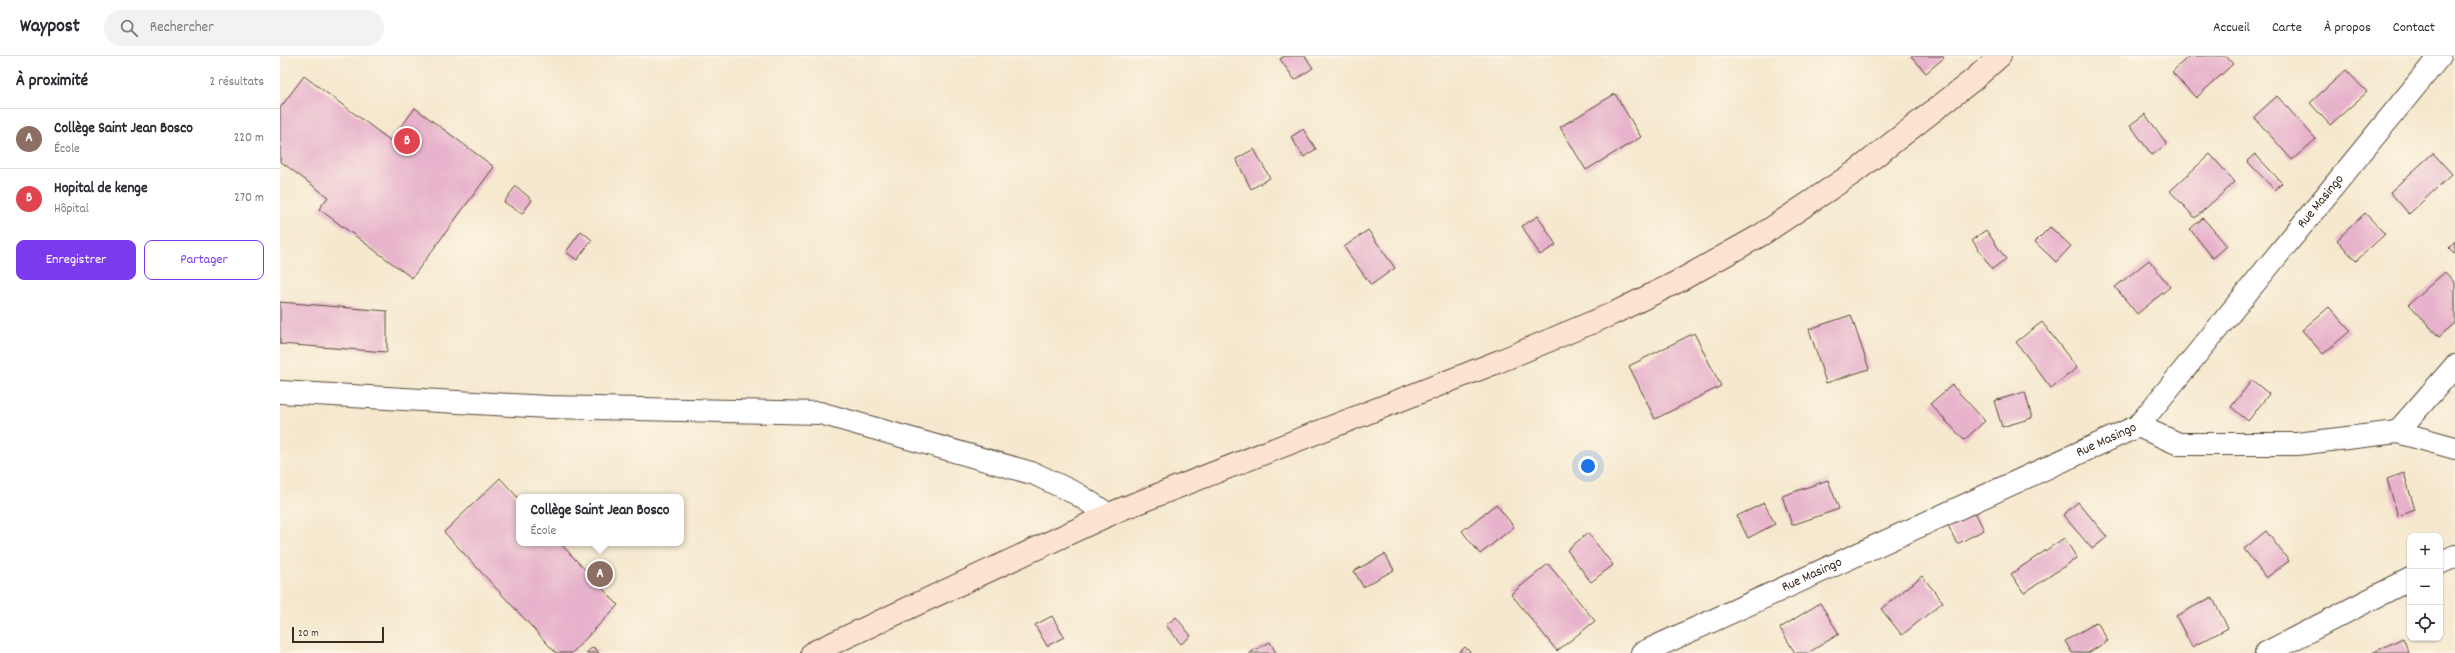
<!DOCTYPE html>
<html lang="fr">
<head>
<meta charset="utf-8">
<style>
	body { margin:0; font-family:Dekko,sans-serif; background:#f2f2f3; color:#2b2b33 }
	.controls { position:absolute; right:12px; bottom:12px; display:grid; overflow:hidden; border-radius:8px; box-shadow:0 1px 3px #0004 }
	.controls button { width:36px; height:36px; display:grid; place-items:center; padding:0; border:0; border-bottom:1px solid #e1e1e2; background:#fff; color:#2b2b33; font:20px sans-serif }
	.scale { position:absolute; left:12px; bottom:10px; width:92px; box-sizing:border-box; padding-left:4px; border:2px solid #3b2a1e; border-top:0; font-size:11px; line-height:14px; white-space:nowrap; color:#3b2a1e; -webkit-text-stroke:3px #fcf5e5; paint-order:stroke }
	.you { position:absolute; left:1308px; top:410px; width:14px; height:14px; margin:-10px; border:3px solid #fff; border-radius:50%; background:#1a73e8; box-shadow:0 0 0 6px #1a73e833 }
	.badge { display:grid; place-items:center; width:26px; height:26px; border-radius:50%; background:#7c3aed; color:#fff; font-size:13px; font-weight:700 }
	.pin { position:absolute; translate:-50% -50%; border:2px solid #fff; box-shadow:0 1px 4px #0006 }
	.popup { position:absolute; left:236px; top:438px; width:168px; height:52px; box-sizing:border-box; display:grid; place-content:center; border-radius:8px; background:#fff; filter:drop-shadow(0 1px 3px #0005); font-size:13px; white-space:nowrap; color:#7c7c81 }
	.popup b { font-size:15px; color:#2b2b33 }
	.popup::after { content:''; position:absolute; left:50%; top:100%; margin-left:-8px; border:8px solid transparent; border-top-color:#fff }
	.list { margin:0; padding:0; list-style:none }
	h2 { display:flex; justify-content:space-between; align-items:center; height:52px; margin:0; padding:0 16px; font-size:17px }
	h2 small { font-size:13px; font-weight:400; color:#7c7c81 }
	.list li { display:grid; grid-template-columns:26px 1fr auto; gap:12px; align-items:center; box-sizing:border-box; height:60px; padding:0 16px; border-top:1px solid #e1e1e2 }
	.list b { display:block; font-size:15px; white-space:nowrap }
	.list p { margin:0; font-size:13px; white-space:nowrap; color:#7c7c81 }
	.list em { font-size:13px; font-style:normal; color:#7c7c81 }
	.actions { display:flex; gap:8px; padding:12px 16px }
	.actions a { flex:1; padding:9px 0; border:1px solid #7c3aed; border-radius:8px; text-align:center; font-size:14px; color:#7c3aed }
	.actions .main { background:#7c3aed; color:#fff }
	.icon { flex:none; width:22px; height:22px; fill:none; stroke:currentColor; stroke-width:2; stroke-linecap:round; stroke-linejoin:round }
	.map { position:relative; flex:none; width:2175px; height:597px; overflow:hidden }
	header { display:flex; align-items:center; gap:24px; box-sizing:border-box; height:56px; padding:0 20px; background:#fff; border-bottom:1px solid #e1e1e2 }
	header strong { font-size:19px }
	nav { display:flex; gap:22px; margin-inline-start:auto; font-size:14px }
	.search { width:280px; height:36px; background:#f2f2f3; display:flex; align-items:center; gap:10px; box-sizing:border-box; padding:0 14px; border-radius:22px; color:#7c7c81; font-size:15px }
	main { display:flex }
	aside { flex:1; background:#fff }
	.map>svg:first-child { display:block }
	.building { fill:#e7b2cb }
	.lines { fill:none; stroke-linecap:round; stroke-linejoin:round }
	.street-casing { stroke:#574638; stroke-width:24 }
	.secondary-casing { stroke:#574638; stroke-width:24 }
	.street { stroke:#fff; stroke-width:22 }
	.secondary { stroke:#fde4d0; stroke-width:22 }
	.labels { text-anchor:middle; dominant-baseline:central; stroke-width:4; stroke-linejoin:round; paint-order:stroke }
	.street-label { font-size:14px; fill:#3b2a1e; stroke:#fcf5e5 }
</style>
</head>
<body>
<header>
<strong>Waypost</strong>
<div class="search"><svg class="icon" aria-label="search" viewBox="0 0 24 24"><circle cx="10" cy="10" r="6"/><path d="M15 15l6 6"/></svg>Rechercher</div>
<nav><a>Accueil</a><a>Carte</a><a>À propos</a><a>Contact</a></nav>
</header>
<main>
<aside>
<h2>À proximité<small>2 résultats</small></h2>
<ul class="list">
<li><span class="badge" style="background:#8d6e63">A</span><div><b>Collège Saint Jean Bosco</b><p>École</p></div><em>220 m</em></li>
<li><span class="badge" style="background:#e0444e">B</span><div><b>Hopital de kenge</b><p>Hôpital</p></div><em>270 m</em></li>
</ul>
<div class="actions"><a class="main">Enregistrer</a><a>Partager</a></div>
</aside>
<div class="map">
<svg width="2175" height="597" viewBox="0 0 2175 597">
	<rect width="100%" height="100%" fill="#fcf5e5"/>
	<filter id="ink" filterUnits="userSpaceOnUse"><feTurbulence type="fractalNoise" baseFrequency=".025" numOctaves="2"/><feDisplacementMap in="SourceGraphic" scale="8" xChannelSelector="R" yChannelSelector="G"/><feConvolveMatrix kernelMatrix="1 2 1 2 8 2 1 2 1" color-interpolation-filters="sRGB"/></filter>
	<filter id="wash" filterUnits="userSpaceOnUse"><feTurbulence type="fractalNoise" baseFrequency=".012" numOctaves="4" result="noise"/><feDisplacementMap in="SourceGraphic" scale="16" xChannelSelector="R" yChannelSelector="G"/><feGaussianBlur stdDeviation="0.9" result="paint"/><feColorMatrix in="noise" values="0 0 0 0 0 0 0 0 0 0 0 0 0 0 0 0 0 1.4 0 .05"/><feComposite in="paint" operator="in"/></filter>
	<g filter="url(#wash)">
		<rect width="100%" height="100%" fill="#f5e8ce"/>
		<g id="blocks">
			<g class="building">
				<polygon points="1005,0 1025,0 1033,12 1015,24 1000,3"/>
				<polygon points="1631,0 1662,0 1664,2 1646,17"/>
				<polygon points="1909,0 1946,0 1953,8 1916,42 1892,16"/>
				<polygon points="2066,14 2087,36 2050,69 2030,47"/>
				<polygon points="24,20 111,85 135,52 214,111 132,222 39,153 48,141 0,105 0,52"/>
				<polygon points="1335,38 1361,81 1306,114 1280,71"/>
				<polygon points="1997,40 2036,83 2012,104 1974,61"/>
				<polygon points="1865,58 1887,88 1872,99 1850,69"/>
				<polygon points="1023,73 1036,93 1024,101 1011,81"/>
				<polygon points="974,93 990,122 971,133 956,103"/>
				<polygon points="2153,97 2172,118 2129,158 2110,136"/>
				<polygon points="1930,98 1955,126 1915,162 1890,135"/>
				<polygon points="1975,98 2002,127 1995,134 1967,105"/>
				<polygon points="236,130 252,144 242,158 224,146"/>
				<polygon points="2085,157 2105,178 2076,205 2057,184"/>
				<polygon points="1258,160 1276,189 1260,199 1242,170"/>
				<polygon points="1923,162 1947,190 1933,202 1910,173"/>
				<polygon points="1770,171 1791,190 1776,206 1755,186"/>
				<polygon points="1088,174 1115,212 1091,229 1064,191"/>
				<polygon points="1706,174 1726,203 1712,213 1692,184"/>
				<polygon points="301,175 312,184 297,204 286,196"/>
				<polygon points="2175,185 2175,198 2169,192"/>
				<polygon points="1869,204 1890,231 1857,258 1835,231"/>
				<polygon points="2165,216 2175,227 2175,267 2159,281 2129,248"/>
				<polygon points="0,246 107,255 107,296 0,288"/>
				<polygon points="2049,251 2070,275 2043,298 2022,274"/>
				<polygon points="1571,259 1589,313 1546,327 1529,273"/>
				<polygon points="1762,266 1797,312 1771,332 1736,286"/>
				<polygon points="1414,277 1441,330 1375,363 1349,310"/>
				<polygon points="1972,324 1989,338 1968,365 1951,351"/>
				<polygon points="1672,329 1705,365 1684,384 1650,348"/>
				<polygon points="1745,336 1752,362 1722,371 1714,345"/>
				<polygon points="2124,417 2135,454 2118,460 2107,423"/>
				<polygon points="220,422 239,443 239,487 280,487 338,549 292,597 276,597 164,476"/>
				<polygon points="1548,424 1559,453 1512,469 1502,440"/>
				<polygon points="1798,446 1827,481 1812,493 1783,459"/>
				<polygon points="1484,447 1495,468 1468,482 1457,460"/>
				<polygon points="1216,448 1234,471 1200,498 1182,475"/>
				<polygon points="1693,452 1704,474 1677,488 1666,465"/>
				<polygon points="1986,475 2009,505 1986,522 1964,493"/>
				<polygon points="1308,477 1333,509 1311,526 1287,494"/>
				<polygon points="1784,482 1797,502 1744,537 1731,518"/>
				<polygon points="1105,498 1114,514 1083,531 1074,515"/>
				<polygon points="1268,508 1315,565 1277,595 1231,538"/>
				<polygon points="1642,520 1663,546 1622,579 1601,553"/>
				<polygon points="1932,541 1948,572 1912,591 1896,560"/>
				<polygon points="1540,547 1559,578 1528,597 1515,597 1500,572"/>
				<polygon points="772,560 784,581 767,590 755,569"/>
				<polygon points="896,561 911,580 901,588 886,569"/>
				<polygon points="1817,566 1828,585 1808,597 1792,597 1785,585"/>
				<polygon points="2123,582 2129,597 2092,597"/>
				<polygon points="990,586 996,597 969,597"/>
				<polygon points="313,591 319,597 306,597"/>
				<polygon points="1185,591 1191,597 1178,597"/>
			</g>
		</g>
	</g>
	<g filter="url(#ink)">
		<use href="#blocks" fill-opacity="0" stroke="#574638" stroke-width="1"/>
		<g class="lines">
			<defs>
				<g id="street">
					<polyline points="0,336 268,351 540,357 755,418 797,438 829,459"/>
					<polyline points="1858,370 1899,388 2017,388 2117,376 2175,392"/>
					<polyline points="2117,376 2175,310"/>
					<polyline points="2160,507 2175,500"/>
					<path id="s1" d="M1362 597 1858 370 2160 0"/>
					<polyline points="1986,597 2130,523"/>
				</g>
				<polyline id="secondary" points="532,597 839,454 1220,305 1332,258 1399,225 1481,179 1575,116 1693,24 1720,0"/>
			</defs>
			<use href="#street" class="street-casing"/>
			<use href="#secondary" class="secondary-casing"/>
			<use href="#street" class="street"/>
			<use href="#secondary" class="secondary"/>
		</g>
	</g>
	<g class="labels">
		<g class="street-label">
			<text stroke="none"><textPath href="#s1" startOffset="835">Rue Masingo</textPath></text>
			<text stroke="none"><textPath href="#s1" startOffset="511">Rue Masingo</textPath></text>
			<text stroke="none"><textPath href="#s1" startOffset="187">Rue Masingo</textPath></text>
		</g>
	</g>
</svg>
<div class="controls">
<button>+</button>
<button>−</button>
<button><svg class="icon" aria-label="locate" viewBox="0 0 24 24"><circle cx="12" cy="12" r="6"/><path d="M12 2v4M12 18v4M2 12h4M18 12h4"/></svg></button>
</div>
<div class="scale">20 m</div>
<div class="you"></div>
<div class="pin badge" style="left:320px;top:518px;background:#8d6e63">A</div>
<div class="popup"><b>Collège Saint Jean Bosco</b>École</div>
<div class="pin badge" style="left:127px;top:85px;background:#e0444e">B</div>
</div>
</main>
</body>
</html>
